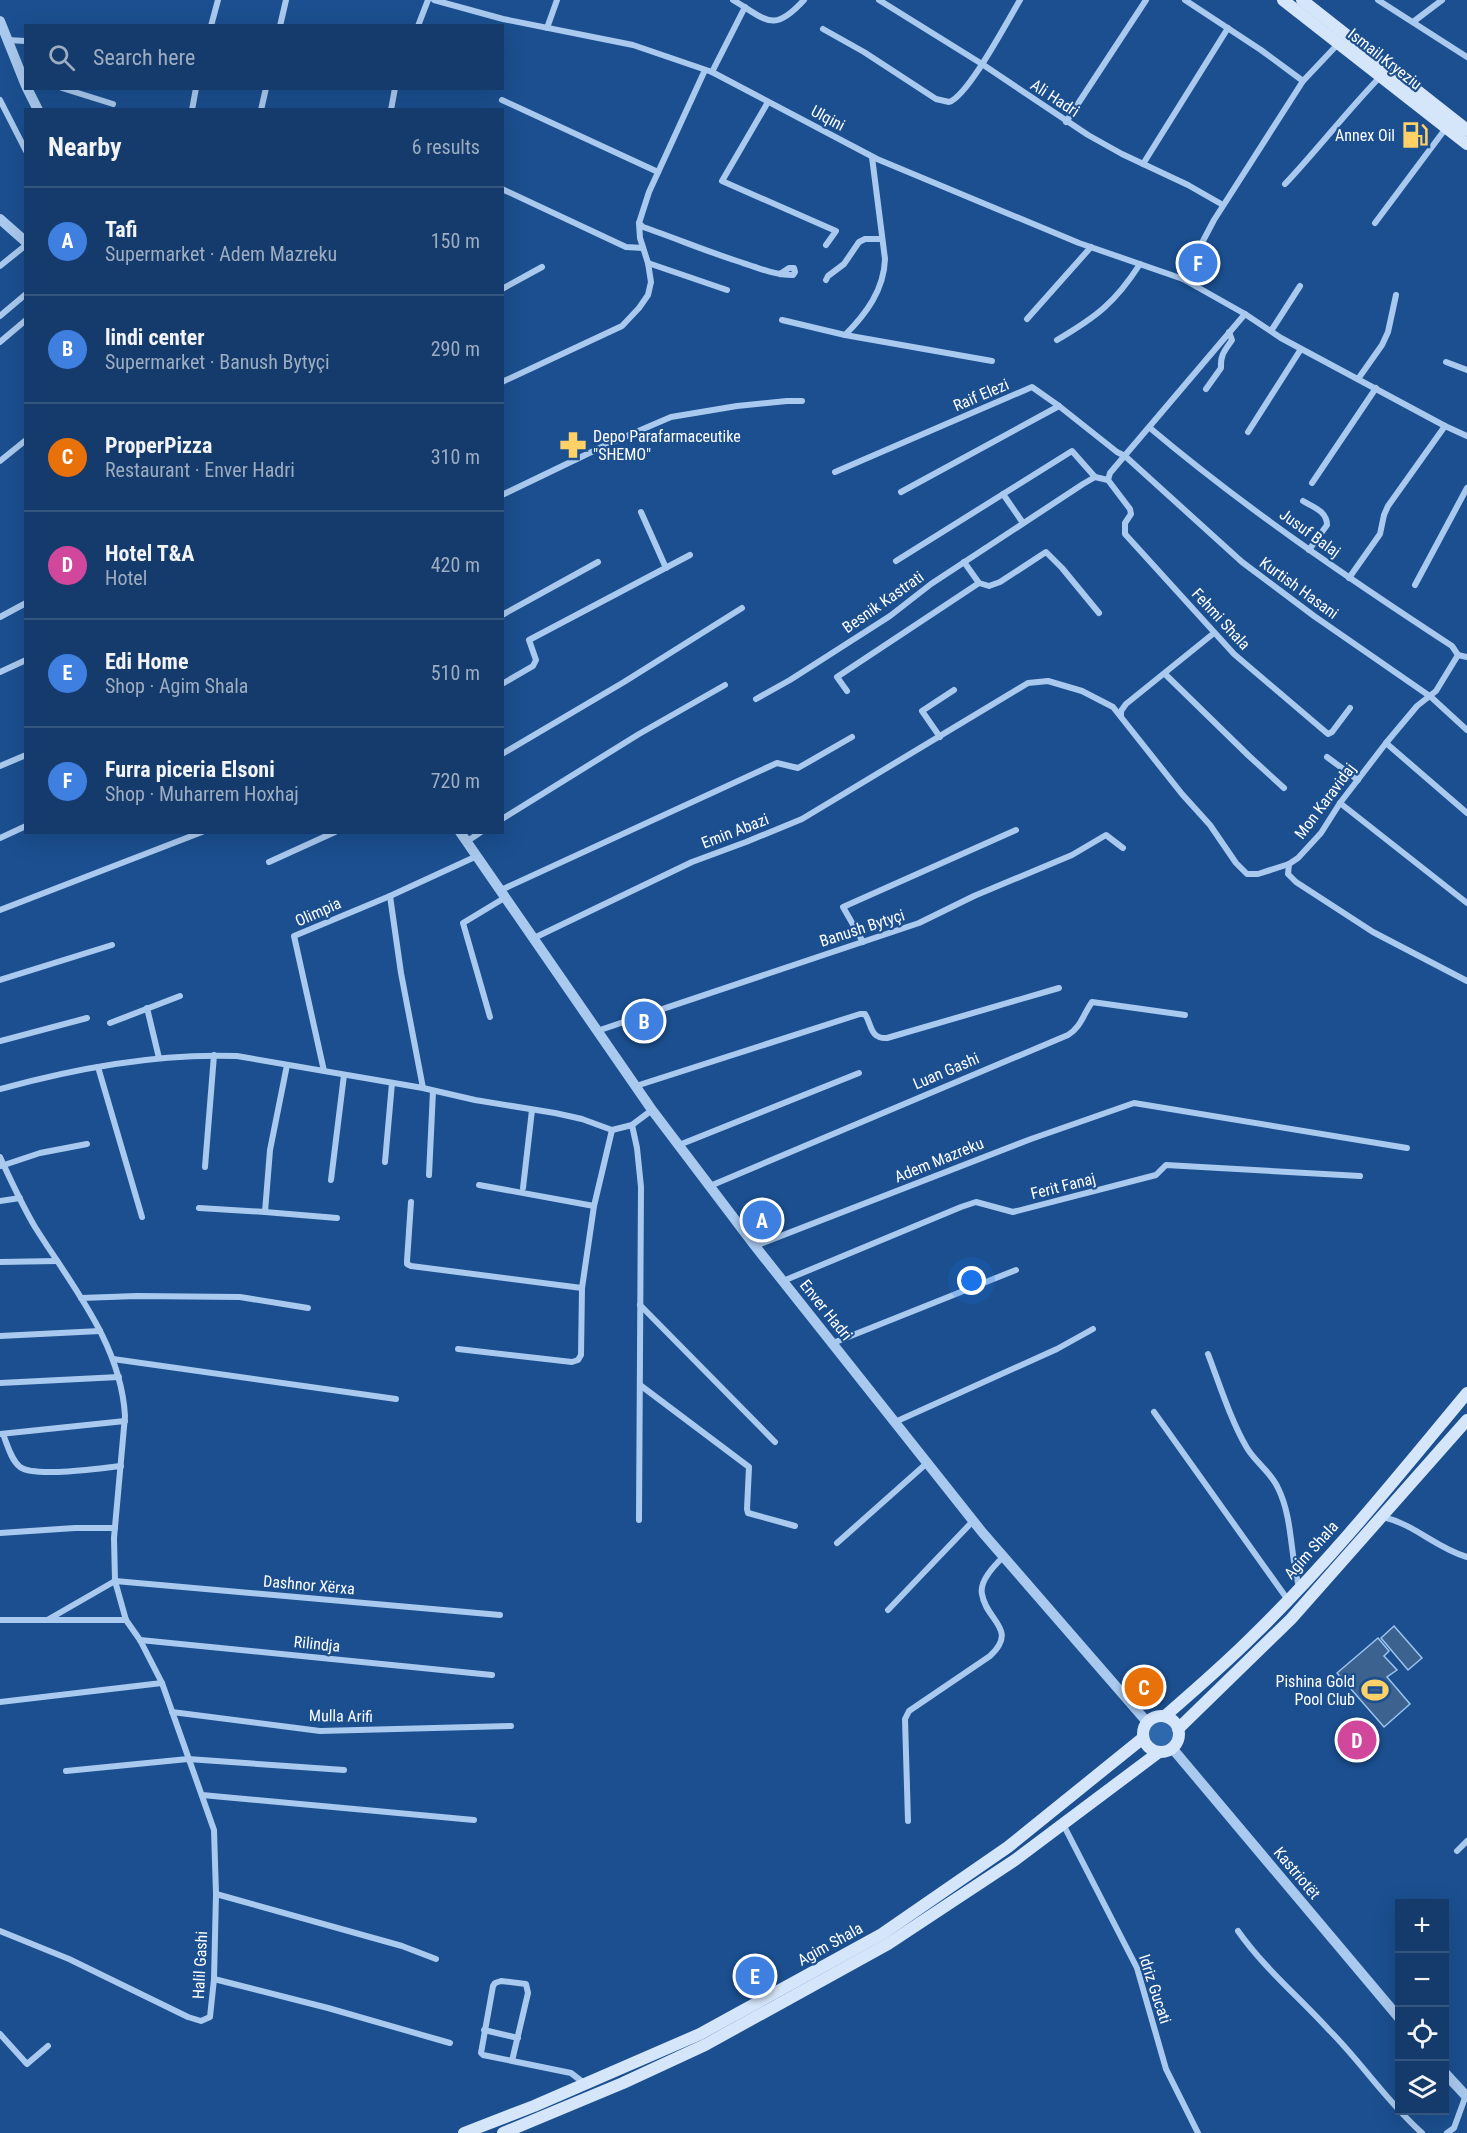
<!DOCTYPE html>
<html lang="en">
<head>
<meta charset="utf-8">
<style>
	body { margin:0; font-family:"Roboto Condensed",sans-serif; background:#214673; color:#f1f3f6 }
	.controls { position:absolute; right:18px; bottom:18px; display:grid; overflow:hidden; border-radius:0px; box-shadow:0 6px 24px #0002 }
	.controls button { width:54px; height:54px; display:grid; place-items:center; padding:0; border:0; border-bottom:2px solid #33557e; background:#143b6b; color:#f1f3f6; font:30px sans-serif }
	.you { position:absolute; left:972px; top:1281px; width:21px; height:21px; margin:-15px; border:4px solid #fff; border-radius:50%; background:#1a73e8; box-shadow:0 0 0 9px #1a73e833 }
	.badge { display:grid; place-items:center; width:39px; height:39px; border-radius:50%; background:#8bbbb9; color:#fff; font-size:20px; font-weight:700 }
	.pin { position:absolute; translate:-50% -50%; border:3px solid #fff; box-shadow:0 2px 6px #0006 }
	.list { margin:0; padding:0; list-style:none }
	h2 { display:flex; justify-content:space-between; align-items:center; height:78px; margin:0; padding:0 24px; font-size:26px }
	h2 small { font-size:20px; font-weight:400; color:#9dadc1 }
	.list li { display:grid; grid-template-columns:39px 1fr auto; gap:18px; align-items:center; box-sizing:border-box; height:108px; padding:0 24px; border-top:2px solid #33557e }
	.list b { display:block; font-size:22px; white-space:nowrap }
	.list p { margin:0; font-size:20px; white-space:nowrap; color:#9dadc1 }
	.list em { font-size:20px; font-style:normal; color:#9dadc1 }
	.icon { flex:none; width:33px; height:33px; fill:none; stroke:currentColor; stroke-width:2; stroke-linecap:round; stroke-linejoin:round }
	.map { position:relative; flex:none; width:1467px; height:2133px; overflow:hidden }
	.search { position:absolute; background:#143b6b; box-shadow:0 6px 24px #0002; left:24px; top:24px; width:480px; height:66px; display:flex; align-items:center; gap:15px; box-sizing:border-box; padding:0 21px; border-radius:0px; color:#9dadc1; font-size:22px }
	.panel { position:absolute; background:#143b6b; box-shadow:0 6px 24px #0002; left:24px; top:108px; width:480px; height:726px; border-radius:0px }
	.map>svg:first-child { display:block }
	.green { fill:#2e69ad }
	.water { fill:#3c6290; stroke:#9cc4f0; stroke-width:1.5 }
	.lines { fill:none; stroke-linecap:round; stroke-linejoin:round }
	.minor { stroke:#a9c9ee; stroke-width:6 }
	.tertiary { stroke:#a9c9ee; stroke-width:10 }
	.secondary { stroke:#d6e6fa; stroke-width:12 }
	.labels { text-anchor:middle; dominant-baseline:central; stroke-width:4.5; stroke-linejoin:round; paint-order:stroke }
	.street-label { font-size:16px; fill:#fff; stroke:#1b4f8f }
	.poi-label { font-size:16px; fill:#fff; stroke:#1b4f8f; text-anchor:end }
</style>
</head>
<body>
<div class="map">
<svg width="1467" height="2133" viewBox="0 0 1467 2133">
	<rect width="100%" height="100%" fill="#1b4f8f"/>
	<circle class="green" cx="1161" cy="1734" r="13"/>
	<g class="water">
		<polygon points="1394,1626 1422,1658 1408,1670 1381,1638"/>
		<polygon points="1378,1638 1389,1651 1384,1656 1397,1670 1387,1677 1410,1704 1384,1727 1337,1673"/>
	</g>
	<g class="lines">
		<g class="minor">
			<polyline points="434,0 503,19 633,45 712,72 877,159 1079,243 1183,279 1245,314 1281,338 1445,426 1467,436"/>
			<path d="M733 0C767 20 773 34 804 0"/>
			<polyline points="879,0 982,64 1088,135 1122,154 1188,185 1223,205"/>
			<polyline points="1185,0 1261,50 1303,81"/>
			<polyline points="1378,0 1467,57"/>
			<polyline points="1413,22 1442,0"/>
			<polyline points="211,26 218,0"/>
			<polyline points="280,26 286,0"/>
			<polyline points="418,26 428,0"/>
			<polyline points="547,28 557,0"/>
			<path d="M823 29 864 52 936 99 949 102C968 96 1008 20 1020 0"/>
			<polyline points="7,40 26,41"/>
			<polyline points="712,72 745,7"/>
			<polyline points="62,88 113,104"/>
			<polyline points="0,100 26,151"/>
			<polyline points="502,100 658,172"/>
			<polyline points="768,102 722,181 836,231 826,245"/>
			<polyline points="192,110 196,88"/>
			<polyline points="261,110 266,88"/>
			<polyline points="391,110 395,88"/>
			<polyline points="1066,122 1146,0"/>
			<polyline points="1143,164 1228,28"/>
			<path d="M1285 184C1318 149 1347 111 1380 77"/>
			<polyline points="502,189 626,247 643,248"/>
			<path d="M639 223 643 227C675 238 706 251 737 261 755 267 774 275 793 275L795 272 794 268H789L780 274"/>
			<polyline points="1375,223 1446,128"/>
			<polyline points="648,263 727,290"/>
			<polyline points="0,266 26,245"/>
			<polyline points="1183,279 1214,220 1303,81 1338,44"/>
			<polyline points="826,280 828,276 844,264 859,242 865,239 882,239"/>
			<polyline points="502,289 542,267"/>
			<polyline points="0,316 26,294"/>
			<polyline points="1027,319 1091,247"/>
			<path d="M782 320 845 335C866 314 884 290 885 259L872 157"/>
			<polyline points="1271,331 1300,286"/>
			<polyline points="845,335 992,361"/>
			<path d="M1057 340C1096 317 1115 303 1140 264"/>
			<polyline points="0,342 26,320"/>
			<polyline points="1446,362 1467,370"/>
			<polyline points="1358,379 1382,345 1388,332 1396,295"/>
			<polyline points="502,382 622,326 639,308 648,295 651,282 648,263 640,238 639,223 649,192 705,70"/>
			<path d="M1206 389 1221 368C1220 355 1225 350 1232 340L1229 332"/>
			<path d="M1150 428C1245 508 1348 578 1452 646L1458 655 1467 657"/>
			<polyline points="1248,432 1301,349"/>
			<polyline points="0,461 26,440"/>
			<polyline points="835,472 1032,387 1059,406 1117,452 1125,456 1242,562 1314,616 1431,697 1467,730"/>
			<polyline points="1108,480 1130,509 1131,514 1125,523 1125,534 1234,654 1328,734 1332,732 1350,708"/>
			<polyline points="1108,480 1110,473 1245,314"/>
			<polyline points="1312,483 1376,388"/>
			<polyline points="901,492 1059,406"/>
			<polyline points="1003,494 1023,523"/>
			<polyline points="502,495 608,444 671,417 737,406 787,401 802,401"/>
			<path d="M1303 501C1313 507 1327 511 1327 525L1309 550"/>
			<polyline points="641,512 666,568"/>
			<polyline points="896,561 1072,451 1095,477"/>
			<polyline points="964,562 979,583 989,586 1000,582 1046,552 1062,568 1099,613"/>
			<polyline points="1349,578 1380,534 1384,515 1388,506 1445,426"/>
			<polyline points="1415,585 1467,488"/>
			<polyline points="502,615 598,562"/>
			<polyline points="0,617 26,603"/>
			<polyline points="0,672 26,660"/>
			<polyline points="1165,674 1249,756 1284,788"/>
			<polyline points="502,684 533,666 536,660 529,640 690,555"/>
			<polyline points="847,691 837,677 979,583"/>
			<polyline points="756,699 790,680 890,616 931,584 1083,484 1095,477 1108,480"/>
			<polyline points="1121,716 1121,711 1126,704 1214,633"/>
			<polyline points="940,737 922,711 954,690"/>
			<polyline points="1386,743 1467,813"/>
			<polyline points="502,754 624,682 742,608"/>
			<polyline points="1327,757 1358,780"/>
			<polyline points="0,766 26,755"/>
			<polyline points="1340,803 1467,903"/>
			<polyline points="502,819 639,734 725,685"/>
			<polyline points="0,838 26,826"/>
			<polyline points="466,842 481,832"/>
			<polyline points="269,862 335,832"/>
			<polyline points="1289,864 1288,874 1296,882 1373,932 1467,981"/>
			<polyline points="501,890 777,763 798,768 852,737"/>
			<polyline points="390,896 401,973 423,1088"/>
			<polyline points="0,910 202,832"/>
			<polyline points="534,938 692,862 746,842 802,819 1028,683 1048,681 1082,691 1113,707 1182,794 1210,825 1236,863 1247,874 1258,874 1289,864 1298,858 1321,833 1340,803 1386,743 1417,706 1436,691 1458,655"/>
			<polyline points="863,942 843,907 1016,830"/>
			<polyline points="0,980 112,945"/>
			<polyline points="147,1008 159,1058"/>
			<polyline points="490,1017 463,923 506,897"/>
			<polyline points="110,1023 180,996"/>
			<polyline points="597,1031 919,923 974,896 1072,855 1106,835 1123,848"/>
			<polyline points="0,1041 87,1018"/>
			<polyline points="98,1067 142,1217"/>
			<polyline points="324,1071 294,936 390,896 477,856"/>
			<path d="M636 1086 860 1014H865C872 1025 870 1039 887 1038L1059 988"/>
			<path d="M0 1089C76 1068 157 1053 237 1056L423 1088 475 1100 555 1113 582 1119 612 1130 632 1125 652 1110"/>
			<polyline points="632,1125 637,1148 641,1187 639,1520"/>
			<polyline points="679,1145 859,1073"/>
			<path d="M0 1157C11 1181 22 1205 35 1227 72 1286 121 1344 125 1416L114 1538 115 1581 126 1620 140 1640 162 1683 214 1830 216 1894 214 1979 210 2017 201 2021 188 2017 69 1959 0 1931"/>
			<polyline points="385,1162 392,1083"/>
			<polyline points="1,1166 40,1153 87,1144"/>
			<polyline points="205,1167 214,1055"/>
			<polyline points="429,1175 433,1091"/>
			<polyline points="331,1180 344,1075"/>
			<polyline points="479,1185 594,1206"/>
			<path d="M710 1186 1068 1035C1081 1027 1083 1015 1092 1002L1185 1015"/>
			<polyline points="523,1188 532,1110"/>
			<polyline points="0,1201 20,1198"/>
			<polyline points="411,1202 407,1261 407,1264 411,1266 582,1288"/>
			<polyline points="199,1208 265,1212 270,1150 287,1065"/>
			<polyline points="265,1212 337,1218"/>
			<polyline points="755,1246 1031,1139 1134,1103 1407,1148"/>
			<polyline points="0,1262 57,1261"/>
			<polyline points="783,1281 961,1207 976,1202 1013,1212 1156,1175 1166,1165 1360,1176"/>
			<polyline points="81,1298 137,1296 240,1297 308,1308"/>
			<polyline points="640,1305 775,1442"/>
			<polyline points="0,1336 100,1331"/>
			<polyline points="833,1343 1016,1270"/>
			<polyline points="458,1349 572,1362 578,1360 581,1355 582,1288 594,1206 612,1130"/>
			<path d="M1208 1354C1219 1383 1231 1421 1247 1448 1256 1463 1271 1472 1278 1488 1293 1518 1290 1556 1299 1587"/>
			<polyline points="113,1359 396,1399"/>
			<polyline points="0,1383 119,1377"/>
			<polyline points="640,1385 749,1467 747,1509 748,1513 795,1526"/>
			<polyline points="1154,1412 1288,1600"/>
			<polyline points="895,1422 1057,1349 1093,1329"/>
			<polyline points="0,1434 125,1421"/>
			<path d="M3 1434C7 1444 11 1460 20 1467 35 1478 100 1468 121 1466"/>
			<path d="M1383 1517C1416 1525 1436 1548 1467 1557"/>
			<polyline points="0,1533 75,1528 115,1528"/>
			<polyline points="837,1543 927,1463"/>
			<polyline points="888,1610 973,1521"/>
			<polyline points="49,1619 115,1581 500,1615"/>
			<polyline points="0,1620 126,1620"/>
			<polyline points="140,1640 492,1675"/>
			<polyline points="0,1702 162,1683"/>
			<polyline points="172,1712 320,1731 511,1726"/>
			<polyline points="66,1771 188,1759 344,1770"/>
			<polyline points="202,1795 474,1820"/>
			<path d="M908 1821 905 1719 909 1711 990 1656C1019 1629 986 1621 982 1594 979 1581 995 1565 1003 1557"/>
			<polyline points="1063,1824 1137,1968 1166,2069 1198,2133"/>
			<polyline points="1457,1851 1467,1841"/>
			<polyline points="216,1894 402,1946 436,1959"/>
			<path d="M1238 1931C1264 1968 1299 1997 1329 2030 1362 2063 1387 2102 1422 2133"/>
			<polyline points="214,1979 328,2008 450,2043"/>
			<polyline points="484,2030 518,2038"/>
			<polyline points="0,2034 27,2064 48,2046"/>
			<polyline points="512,2061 528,1993 526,1984 501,1981 495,1983 493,1986 481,2053 483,2055 571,2073 584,2083"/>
			<polyline points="1447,2133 1454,2128 1466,2095"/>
		</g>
		<g class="tertiary">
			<polyline points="0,21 26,86"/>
			<polyline points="27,88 38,110"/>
			<polyline points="0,219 26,242"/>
			<polyline points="460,832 652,1110 755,1246 982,1532 1147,1722"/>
			<polyline points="1172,1748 1400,2019"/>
			<polyline points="1444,2072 1467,2097"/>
		</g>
		<g class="secondary">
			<polyline points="1283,0 1467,144"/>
			<polyline points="1302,0 1467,130"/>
			<circle cx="1161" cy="1734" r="18"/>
			<path d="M1165 1716C1195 1690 1225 1664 1253 1636 1330 1561 1398 1476 1467 1393"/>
			<polyline points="1178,1729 1291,1619 1467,1420"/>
			<polyline points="464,2133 534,2106 700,2034 882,1934 1008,1847 1143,1738"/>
			<polyline points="503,2133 623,2083 705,2045 888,1944 1015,1860 1159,1752"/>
		</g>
	</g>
	<defs>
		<symbol id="fuel-bare" viewBox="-9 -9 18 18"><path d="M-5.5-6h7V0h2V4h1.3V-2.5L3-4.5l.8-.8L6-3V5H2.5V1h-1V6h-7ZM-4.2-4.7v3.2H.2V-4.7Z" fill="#ffd166" stroke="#1b4f8f" stroke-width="2.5" paint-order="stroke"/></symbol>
		<symbol id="pharmacy-bare" viewBox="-9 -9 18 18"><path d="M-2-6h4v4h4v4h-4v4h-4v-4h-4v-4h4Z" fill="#ffd166" stroke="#1b4f8f" stroke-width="2.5" paint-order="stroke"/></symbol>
		<symbol id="stadium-bare" viewBox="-9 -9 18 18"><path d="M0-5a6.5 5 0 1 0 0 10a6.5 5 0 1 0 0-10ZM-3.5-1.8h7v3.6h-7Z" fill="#ffd166" stroke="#1b4f8f" stroke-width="2.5" paint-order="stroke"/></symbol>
	</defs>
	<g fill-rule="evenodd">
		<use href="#fuel-bare" x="1396" y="116" width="38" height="38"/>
		<use href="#pharmacy-bare" x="554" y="426" width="38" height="38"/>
		<use href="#stadium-bare" x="1356" y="1671" width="38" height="38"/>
	</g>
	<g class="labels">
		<g class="street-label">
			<text transform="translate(1385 59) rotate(38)">Ismail Kryeziu</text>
			<text transform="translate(1055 98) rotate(33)">Ali Hadri</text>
			<text transform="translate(828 118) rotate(28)">Ulqini</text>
			<text transform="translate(981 395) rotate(-23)">Raif Elezi</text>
			<text transform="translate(1310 533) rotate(36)">Jusuf Balaj</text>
			<text transform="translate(1299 588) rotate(36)">Kurtish Hasani</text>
			<text transform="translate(883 602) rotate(-35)">Besnik Kastrati</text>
			<text transform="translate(1221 619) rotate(47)">Fehmi Shala</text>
			<text transform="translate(1325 801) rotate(-53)">Mon Karavidaj</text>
			<text transform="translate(735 831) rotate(-21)">Emin Abazi</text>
			<text transform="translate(318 912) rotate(-24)">Olimpia</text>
			<text transform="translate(862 928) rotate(-18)">Banush Bytyçi</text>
			<text transform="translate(946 1071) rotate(-23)">Luan Gashi</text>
			<text transform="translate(939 1160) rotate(-22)">Adem Mazreku</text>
			<text transform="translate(1063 1186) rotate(-14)">Ferit Fanaj</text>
			<text transform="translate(826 1310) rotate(51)">Enver Hadri</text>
			<text transform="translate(1311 1550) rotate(-48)">Agim Shala</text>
			<text transform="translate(309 1585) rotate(5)">Dashnor Xërxa</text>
			<text transform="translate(317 1644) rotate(6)">Rilindja</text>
			<text transform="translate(341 1716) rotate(1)">Mulla Arifi</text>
			<text transform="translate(1297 1873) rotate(50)">Kastriotët</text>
			<text transform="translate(830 1944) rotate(-29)">Agim Shala</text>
			<text transform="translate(200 1965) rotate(-87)">Halil Gashi</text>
			<text transform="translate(1155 1989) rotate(72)">Idriz Gucati</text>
		</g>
		<g class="poi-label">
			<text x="1395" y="135">Annex Oil</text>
			<text x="593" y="436" text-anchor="start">Depo Parafarmaceutike<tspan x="593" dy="18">"SHEMO"</tspan></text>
			<text x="1355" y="1681">Pishina Gold<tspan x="1355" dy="18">Pool Club</tspan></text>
		</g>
	</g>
</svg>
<div class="controls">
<button>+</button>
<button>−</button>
<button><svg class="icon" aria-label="locate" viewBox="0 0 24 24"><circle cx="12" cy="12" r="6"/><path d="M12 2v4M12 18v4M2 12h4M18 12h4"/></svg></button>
<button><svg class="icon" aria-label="layers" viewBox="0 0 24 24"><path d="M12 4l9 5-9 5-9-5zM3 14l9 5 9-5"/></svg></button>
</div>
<div class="you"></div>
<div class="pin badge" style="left:762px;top:1220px;background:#3f7fe0">A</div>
<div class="pin badge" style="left:644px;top:1021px;background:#3f7fe0">B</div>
<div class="pin badge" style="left:1144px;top:1687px;background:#e8710a">C</div>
<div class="pin badge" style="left:1357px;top:1740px;background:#d1479c">D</div>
<div class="pin badge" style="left:755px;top:1976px;background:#3f7fe0">E</div>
<div class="pin badge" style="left:1198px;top:263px;background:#3f7fe0">F</div>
<div class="search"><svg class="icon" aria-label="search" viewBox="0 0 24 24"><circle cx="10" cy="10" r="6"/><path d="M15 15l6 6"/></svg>Search here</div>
<section class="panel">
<h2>Nearby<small>6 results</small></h2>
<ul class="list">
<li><span class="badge" style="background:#3f7fe0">A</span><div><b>Tafi</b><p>Supermarket · Adem Mazreku</p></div><em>150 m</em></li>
<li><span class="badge" style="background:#3f7fe0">B</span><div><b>lindi center</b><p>Supermarket · Banush Bytyçi</p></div><em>290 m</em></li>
<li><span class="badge" style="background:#e8710a">C</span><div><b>ProperPizza</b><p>Restaurant · Enver Hadri</p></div><em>310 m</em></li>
<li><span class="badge" style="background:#d1479c">D</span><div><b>Hotel T&amp;A</b><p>Hotel</p></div><em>420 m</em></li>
<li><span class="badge" style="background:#3f7fe0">E</span><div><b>Edi Home</b><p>Shop · Agim Shala</p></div><em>510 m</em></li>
<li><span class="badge" style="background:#3f7fe0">F</span><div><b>Furra piceria Elsoni</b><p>Shop · Muharrem Hoxhaj</p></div><em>720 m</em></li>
</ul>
</section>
</div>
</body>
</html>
